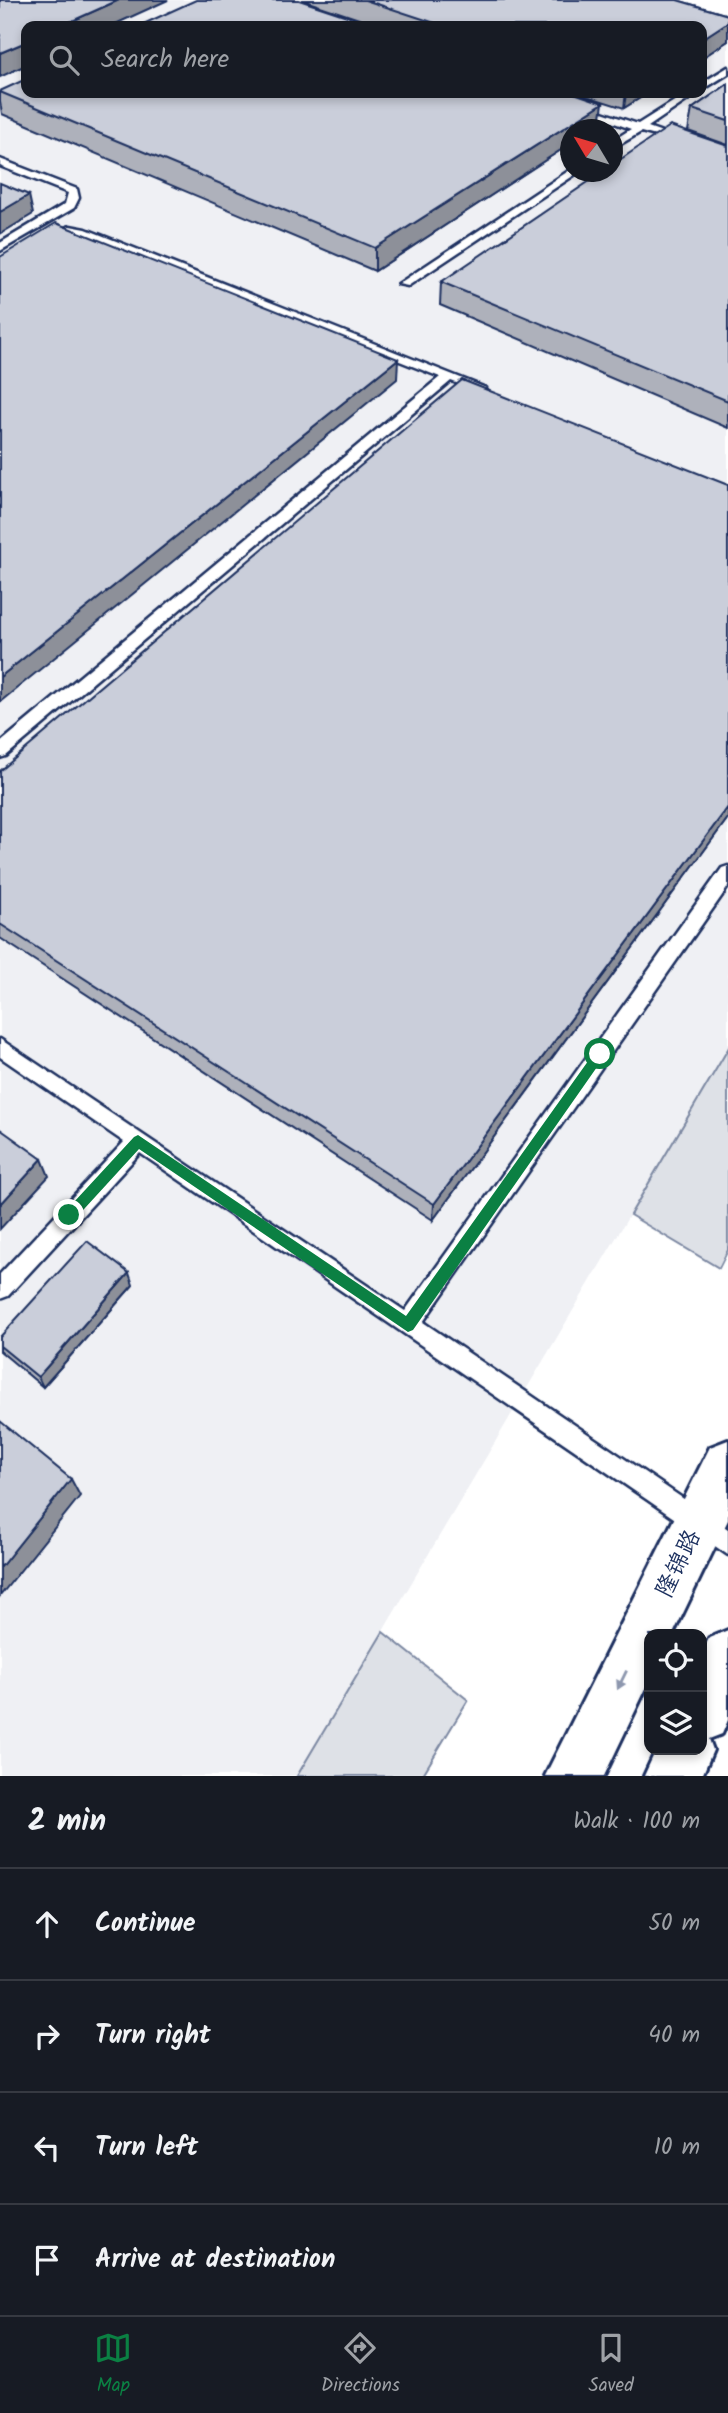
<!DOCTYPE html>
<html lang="en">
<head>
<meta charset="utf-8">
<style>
	body { margin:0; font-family:Kalam,"LXGW WenKai TC",sans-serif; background:#242831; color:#f1f3f6 }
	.controls { position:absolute; right:21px; bottom:21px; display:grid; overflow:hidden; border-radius:14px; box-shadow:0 4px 10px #0003 }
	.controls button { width:63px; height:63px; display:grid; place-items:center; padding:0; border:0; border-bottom:2px solid #363941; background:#171b24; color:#f1f3f6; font:35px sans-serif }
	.compass { position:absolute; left:560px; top:119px; width:63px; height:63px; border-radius:50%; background:#171b24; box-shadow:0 4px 10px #0003; rotate:308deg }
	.stop { position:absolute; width:21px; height:21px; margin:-16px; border:5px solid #0b8043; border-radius:50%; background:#fff }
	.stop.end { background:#0b8043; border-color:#fff; box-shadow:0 2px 7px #0008 }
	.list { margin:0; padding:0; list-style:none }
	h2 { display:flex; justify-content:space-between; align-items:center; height:91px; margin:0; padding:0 28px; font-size:30px }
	h2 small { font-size:23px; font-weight:400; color:#9ea1a6 }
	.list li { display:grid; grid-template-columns:46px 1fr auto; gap:21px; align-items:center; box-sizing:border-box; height:112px; padding:0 28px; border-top:2px solid #363941 }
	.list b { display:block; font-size:26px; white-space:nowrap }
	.list em { font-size:23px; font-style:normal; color:#9ea1a6 }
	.icon { flex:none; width:38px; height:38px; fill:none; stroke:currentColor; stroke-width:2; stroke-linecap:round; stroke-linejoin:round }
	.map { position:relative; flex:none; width:728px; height:1776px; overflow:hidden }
	.search { position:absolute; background:#171b24; box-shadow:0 4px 10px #0003; left:21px; right:21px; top:21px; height:77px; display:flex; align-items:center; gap:18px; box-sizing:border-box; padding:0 24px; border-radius:14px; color:#9ea1a6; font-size:26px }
	.sheet { height:539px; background:#171b24 }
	nav { display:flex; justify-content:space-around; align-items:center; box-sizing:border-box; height:98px; border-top:2px solid #363941; background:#171b24; font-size:19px; color:#9ea1a6 }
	nav a { display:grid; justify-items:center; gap:4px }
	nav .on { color:#0b8043 }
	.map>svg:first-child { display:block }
	.built { fill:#eff0f4; fill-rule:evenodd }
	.green { fill:#dee1e7; stroke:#7c88a2; stroke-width:2 }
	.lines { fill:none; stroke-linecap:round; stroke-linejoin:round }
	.lane-casing { stroke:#1b2f5e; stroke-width:5 }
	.secondary-casing { stroke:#1b2f5e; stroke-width:6 }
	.lane { fill:#fff; fill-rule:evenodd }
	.secondary { fill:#fff; fill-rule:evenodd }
	.wall { fill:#aeb1bb; stroke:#1b2f5e; stroke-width:2 }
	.shaded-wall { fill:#8d9099; stroke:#1b2f5e; stroke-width:2 }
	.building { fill:#caceda; stroke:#1b2f5e; stroke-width:2 }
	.oneway { fill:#8d97ae }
	.route { fill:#0b8043 }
	.labels { text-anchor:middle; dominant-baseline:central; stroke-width:5; stroke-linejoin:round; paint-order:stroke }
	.near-street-label { font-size:24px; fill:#1b2f5e; stroke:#fff }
</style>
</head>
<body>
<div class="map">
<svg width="728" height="1776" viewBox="0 0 728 1776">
	<rect width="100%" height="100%" fill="#fff"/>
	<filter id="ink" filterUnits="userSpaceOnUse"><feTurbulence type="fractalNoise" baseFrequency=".0143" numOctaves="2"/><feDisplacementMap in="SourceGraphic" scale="14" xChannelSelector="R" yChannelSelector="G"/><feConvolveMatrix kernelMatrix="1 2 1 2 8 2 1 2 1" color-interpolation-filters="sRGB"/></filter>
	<g filter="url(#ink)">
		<path class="built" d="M0 0H658L728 21V1049L297 1776H0ZM26 26H702V93H26ZM570 130H612V172H570Z"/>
		<g class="green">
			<polygon points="728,1049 728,1250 719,1268 630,1215"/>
			<polygon points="383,1632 468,1700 422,1776 297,1776"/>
		</g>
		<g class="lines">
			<defs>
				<g id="lane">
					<polygon points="728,67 728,74 702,90 702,83"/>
					<polygon points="531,93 545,93 638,124 687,93 698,93 648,127 682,139 682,143 641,132 612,149 612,141 631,129"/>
					<polygon points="0,159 77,189 79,198 74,208 0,251 0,243 65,204 68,193 0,166"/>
					<polygon points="570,170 579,172 408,286 398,284"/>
					<polygon points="70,226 86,229 486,388 480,392 451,381 6,756 0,758 0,743 440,377 79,234 70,232 50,238 44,235"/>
					<polygon points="728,866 728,887 423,1322 728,1529 728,1555 140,1153 8,1296 0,1299 0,1274 124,1142 0,1057 0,1039 405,1311 722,868"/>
				</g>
				<g id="secondary">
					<polygon points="728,1440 728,1520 673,1634 649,1634 649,1682 604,1776 545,1776 710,1447"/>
					<polygon points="728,1630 728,1720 722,1734 709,1739 713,1750 702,1776 644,1776 656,1750 702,1750 702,1653 709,1638"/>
				</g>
			</defs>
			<use href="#lane" class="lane-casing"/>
			<use href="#secondary" class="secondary-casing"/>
			<use href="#lane" class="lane"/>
			<use href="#secondary" class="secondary"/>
		</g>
		<g class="wall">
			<polygon points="302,0 677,0 728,15 728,41 702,58 702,26 380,26"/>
			<polygon points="728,84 728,145 688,131 692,109"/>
			<polygon points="0,91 600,125 570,130 570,144 375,271 2,114 0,102"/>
			<polygon points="577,93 648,93 624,108"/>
			<polygon points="728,146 728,428 440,305 441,282"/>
			<polygon points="728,485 728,818 433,1220 0,938 0,771"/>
			<polygon points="133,1285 43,1387 0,1351 0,1337"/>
		</g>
		<g class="shaded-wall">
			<polygon points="119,0 168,0 111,26 61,26"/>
			<polygon points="728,22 728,41 702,58 702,39"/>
			<polygon points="26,42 26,65 0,77 0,53"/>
			<polygon points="626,93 648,93 624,108"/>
			<polygon points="603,103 600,125 593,130 570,130 570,144 375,271 375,248"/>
			<polygon points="29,195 33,214 0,234 0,212"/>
			<polygon points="398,359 397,379 0,702 0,677"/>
			<polygon points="728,807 728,818 433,1220 434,1204"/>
			<polygon points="42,1159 49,1176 0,1229 0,1205"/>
			<polygon points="129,1273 133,1285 43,1387 38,1377"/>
			<polygon points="71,1479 80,1496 0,1596 0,1568"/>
		</g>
		<g class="building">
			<polygon points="0,0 119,0 61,26 26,26 26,42 0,53"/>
			<polygon points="196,0 299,0 377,26 139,26"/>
			<polygon points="365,0 677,0 728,15 728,22 702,39 702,26 444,26"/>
			<polygon points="26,79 26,93 574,93 603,103 375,248 0,92 0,91"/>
			<polygon points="728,84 728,121 692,109"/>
			<polygon points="670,126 728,146 728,401 441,282 603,172 612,172 612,165"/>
			<polygon points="0,183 29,195 0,212"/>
			<polygon points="56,223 398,359 0,677 0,257"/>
			<polygon points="462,380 728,485 728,807 434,1204 0,924 0,771"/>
			<polygon points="0,1129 42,1159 0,1205"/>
			<polygon points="87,1241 129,1273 38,1377 0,1346 0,1337"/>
			<polygon points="0,1421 71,1479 0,1568"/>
		</g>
		<defs><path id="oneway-solid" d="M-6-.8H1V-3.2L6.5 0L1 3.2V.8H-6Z" transform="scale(1.75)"/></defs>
		<use class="oneway" href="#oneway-solid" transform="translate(622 1680) rotate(116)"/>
	</g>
	<polygon class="route" points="600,1048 606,1054 604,1057 413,1330 408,1332 139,1149 74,1220 69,1221 62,1215 134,1137 138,1135 406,1316 596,1050"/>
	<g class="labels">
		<g class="near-street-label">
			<text transform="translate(679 1564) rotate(-64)">隆锦路</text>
		</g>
	</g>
</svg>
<div class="controls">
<button><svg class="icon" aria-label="locate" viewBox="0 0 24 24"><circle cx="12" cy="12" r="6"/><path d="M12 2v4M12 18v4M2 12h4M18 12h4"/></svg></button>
<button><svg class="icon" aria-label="layers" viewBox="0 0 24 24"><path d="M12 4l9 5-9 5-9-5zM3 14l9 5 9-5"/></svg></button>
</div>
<svg class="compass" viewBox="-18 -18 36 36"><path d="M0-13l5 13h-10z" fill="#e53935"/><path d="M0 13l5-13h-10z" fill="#9ea1a6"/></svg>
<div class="stop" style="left:600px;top:1054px"></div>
<div class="stop end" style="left:69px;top:1215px"></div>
<div class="search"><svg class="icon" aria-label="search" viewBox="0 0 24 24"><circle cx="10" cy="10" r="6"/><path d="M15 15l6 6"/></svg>Search here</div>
</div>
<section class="sheet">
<h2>2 min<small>Walk · 100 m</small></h2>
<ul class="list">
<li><svg class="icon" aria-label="ahead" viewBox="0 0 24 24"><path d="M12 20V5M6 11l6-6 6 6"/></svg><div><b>Continue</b></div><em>50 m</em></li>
<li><svg class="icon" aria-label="right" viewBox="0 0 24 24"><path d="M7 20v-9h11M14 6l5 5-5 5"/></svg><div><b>Turn right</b></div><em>40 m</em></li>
<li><svg class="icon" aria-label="left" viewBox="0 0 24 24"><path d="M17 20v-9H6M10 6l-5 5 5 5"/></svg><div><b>Turn left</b></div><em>10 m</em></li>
<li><svg class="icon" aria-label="arrive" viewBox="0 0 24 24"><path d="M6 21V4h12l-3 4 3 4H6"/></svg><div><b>Arrive at destination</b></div></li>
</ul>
</section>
<nav>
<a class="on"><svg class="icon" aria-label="map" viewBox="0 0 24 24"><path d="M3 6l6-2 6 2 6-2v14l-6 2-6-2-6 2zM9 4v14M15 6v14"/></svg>Map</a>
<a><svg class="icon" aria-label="directions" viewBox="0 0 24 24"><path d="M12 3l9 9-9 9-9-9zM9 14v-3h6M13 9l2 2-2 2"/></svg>Directions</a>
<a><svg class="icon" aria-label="saved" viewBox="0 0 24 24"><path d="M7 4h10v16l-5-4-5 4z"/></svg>Saved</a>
</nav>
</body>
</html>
